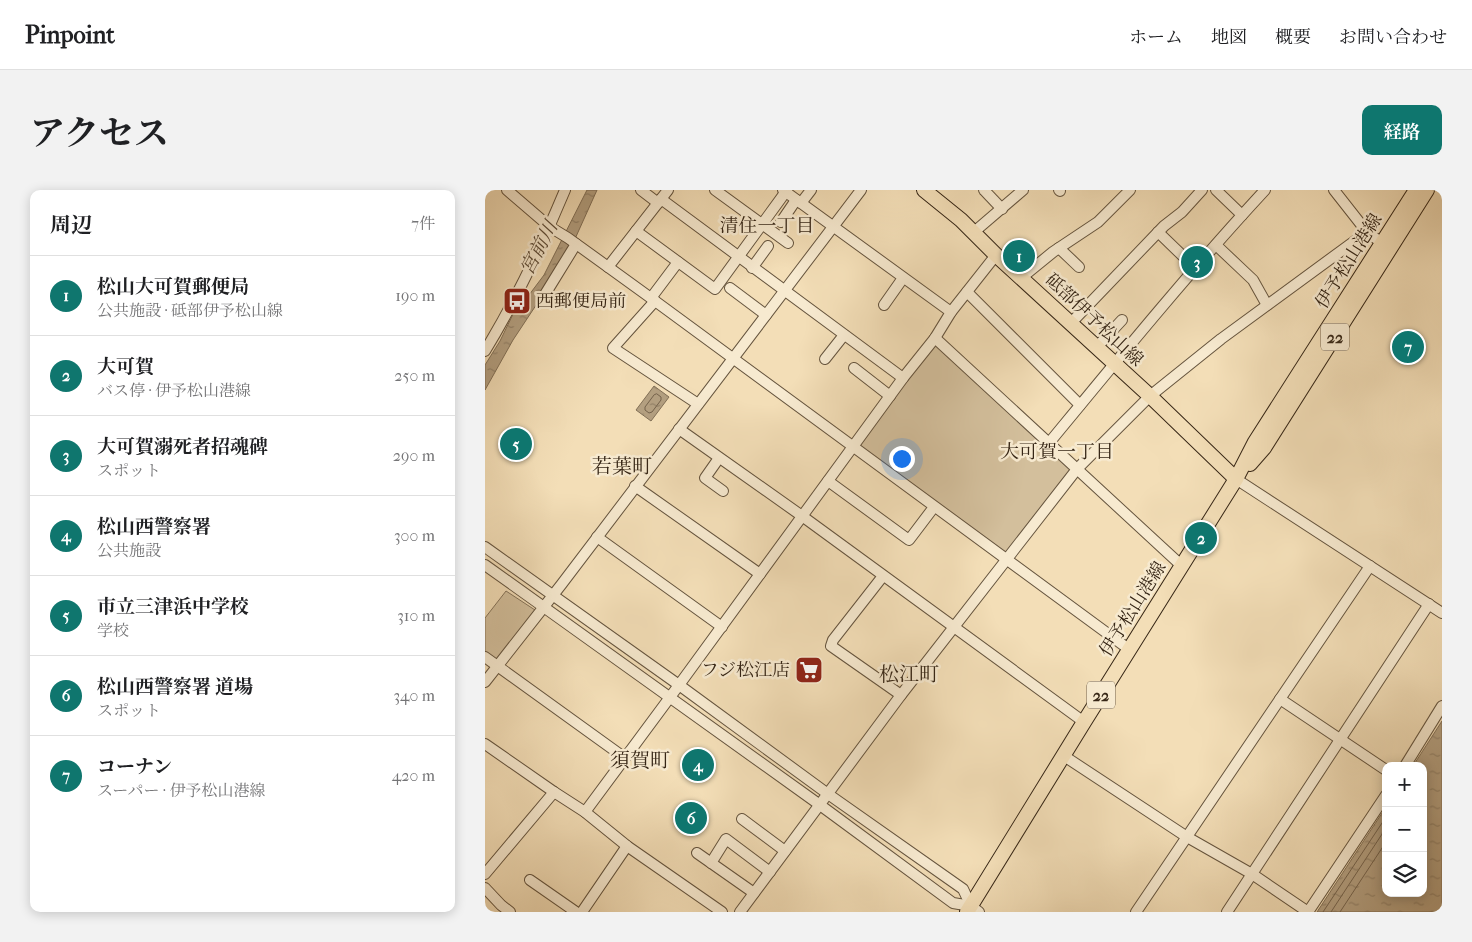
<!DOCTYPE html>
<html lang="ja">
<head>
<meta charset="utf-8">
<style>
	body { margin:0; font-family:"IM FELL French Canon","Noto Serif JP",serif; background:#f2f2f2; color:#202124 }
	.controls { position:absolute; right:15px; bottom:15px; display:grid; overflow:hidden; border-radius:10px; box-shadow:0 2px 12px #0003 }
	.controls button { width:45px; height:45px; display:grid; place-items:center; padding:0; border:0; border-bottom:1px solid #e0e0e0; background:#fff; color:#202124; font:25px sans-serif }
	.you { position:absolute; left:416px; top:268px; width:18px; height:18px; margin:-12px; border:4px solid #fff; border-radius:50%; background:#1a73e8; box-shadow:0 0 0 8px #1a73e833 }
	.badge { display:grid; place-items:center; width:32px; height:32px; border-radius:50%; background:#0f766e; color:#fff; font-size:16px; font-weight:700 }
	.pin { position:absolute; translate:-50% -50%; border:2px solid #fff; box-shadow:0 1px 5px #0006 }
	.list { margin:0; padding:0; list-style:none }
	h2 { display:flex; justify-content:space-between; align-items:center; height:65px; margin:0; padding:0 20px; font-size:21px }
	h2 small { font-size:16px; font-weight:400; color:#757577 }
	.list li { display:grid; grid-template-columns:32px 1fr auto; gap:15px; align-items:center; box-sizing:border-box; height:80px; padding:0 20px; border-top:1px solid #e0e0e0 }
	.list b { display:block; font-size:19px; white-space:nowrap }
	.list p { margin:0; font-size:16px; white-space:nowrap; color:#757577 }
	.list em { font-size:16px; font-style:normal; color:#757577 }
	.icon { flex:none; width:28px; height:28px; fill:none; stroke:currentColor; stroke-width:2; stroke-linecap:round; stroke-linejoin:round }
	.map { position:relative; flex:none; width:957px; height:722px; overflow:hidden; border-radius:10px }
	header { display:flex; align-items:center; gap:30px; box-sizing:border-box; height:70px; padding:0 25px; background:#fff; border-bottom:1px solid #e0e0e0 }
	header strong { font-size:24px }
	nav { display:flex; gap:28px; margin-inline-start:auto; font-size:18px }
	.intro { display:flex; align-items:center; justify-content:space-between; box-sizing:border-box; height:120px; padding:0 30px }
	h1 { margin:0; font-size:35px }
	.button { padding:12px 22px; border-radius:10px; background:#0f766e; color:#fff; font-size:18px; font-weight:700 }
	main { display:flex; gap:30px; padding:0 30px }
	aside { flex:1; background:#fff; border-radius:10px; box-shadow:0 2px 12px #0003 }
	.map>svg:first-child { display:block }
	.park { fill:#d3bf9c; stroke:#847259 }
	.water { fill:url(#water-ripples); stroke:#816f56 }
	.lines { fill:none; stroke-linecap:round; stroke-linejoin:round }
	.shore { stroke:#74624b; stroke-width:1 }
	.minor-casing { stroke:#65543e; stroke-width:12 }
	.major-casing { stroke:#362616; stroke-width:16 }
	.minor { stroke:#f7ead0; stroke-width:10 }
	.major { stroke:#f3deb7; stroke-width:14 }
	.labels { text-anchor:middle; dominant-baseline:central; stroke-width:5; stroke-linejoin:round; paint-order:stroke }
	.shield { fill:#f7ead0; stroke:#70614e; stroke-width:1 }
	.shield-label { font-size:16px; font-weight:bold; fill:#362616 }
	.street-label { font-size:18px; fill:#362616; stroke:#f7ead0 }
	.poi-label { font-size:18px; fill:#362616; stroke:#f7ead0; text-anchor:start }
	.neighbourhood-label { font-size:19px; fill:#362616; stroke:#f7ead0 }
	.water-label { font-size:19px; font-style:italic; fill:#5c4a36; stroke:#f7ead0 }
	.quarter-label { font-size:20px; fill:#362616; stroke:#f7ead0 }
</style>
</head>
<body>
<header>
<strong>Pinpoint</strong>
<nav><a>ホーム</a><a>地図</a><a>概要</a><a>お問い合わせ</a></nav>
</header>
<div class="intro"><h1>アクセス</h1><a class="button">経路</a></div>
<main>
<aside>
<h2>周辺<small>7件</small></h2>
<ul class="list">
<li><span class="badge">1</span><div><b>松山大可賀郵便局</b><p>公共施設 · 砥部伊予松山線</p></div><em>190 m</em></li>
<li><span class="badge">2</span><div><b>大可賀</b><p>バス停 · 伊予松山港線</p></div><em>250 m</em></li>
<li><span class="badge">3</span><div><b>大可賀溺死者招魂碑</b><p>スポット</p></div><em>290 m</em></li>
<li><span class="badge">4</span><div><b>松山西警察署</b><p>公共施設</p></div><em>300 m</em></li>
<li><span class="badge">5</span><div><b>市立三津浜中学校</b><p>学校</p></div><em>310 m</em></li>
<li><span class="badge">6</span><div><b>松山西警察署 道場</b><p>スポット</p></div><em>340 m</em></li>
<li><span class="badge">7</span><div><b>コーナン</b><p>スーパー · 伊予松山港線</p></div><em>420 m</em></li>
</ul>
</aside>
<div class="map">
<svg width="957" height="722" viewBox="0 0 957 722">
	<defs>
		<pattern id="water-ripples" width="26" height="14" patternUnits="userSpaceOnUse" patternTransform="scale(1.25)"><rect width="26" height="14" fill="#b39f80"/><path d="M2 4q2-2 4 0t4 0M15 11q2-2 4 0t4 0" fill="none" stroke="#928168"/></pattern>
	</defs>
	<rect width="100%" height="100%" fill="#f3deb7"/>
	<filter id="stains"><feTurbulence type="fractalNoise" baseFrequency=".004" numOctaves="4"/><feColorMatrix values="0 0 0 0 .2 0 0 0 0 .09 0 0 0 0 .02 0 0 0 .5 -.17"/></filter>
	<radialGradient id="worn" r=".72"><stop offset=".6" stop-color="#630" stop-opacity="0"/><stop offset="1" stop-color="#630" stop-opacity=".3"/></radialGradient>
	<g class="park">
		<polygon points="450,151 588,279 520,366 373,257"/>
		<polygon points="21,401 50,420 12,473 0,464 0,428"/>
	</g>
	<g class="water">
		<polygon points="102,0 112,0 85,60 69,88 28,150 0,200 0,175 15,151 31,118 41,109 59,85"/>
		<polygon points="169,196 184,207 166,231 151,220"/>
		<polygon points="957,531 957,722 832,722 901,617 901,703 938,703 938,576 928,576"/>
	</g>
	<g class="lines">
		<g class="shore">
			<polygon points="172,204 176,207 176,210 167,222 164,223 160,220 160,217 169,205"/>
			<polyline points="838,722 901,627"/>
			<polyline points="846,722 901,638"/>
			<polyline points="855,722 901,652"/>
		</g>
		<defs>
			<g id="minor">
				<polyline points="22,0 65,37 83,48 170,111 645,460"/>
				<polyline points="156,0 173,13"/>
				<polyline points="230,0 303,53"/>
				<polyline points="298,0 466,122"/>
				<polyline points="499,0 517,19"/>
				<polyline points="574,0 575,1"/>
				<polyline points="731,0 757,25"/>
				<polyline points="849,0 882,42 897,53"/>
				<polyline points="176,9 418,188"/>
				<polyline points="316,13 326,0"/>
				<polyline points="296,32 311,10"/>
				<polyline points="151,41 230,99 302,0"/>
				<polyline points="489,42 538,0"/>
				<polyline points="673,42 702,70 712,77"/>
				<polyline points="731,55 768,90 782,115"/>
				<polyline points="574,58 594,77"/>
				<polyline points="123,77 183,0"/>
				<polyline points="267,78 283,56"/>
				<polyline points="536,88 568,62 613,32 645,0"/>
				<polyline points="245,98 281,125"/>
				<polyline points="482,102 595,215"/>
				<polyline points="59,106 91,54"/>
				<polyline points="166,108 193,72"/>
				<polyline points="170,111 128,158 213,214"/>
				<polyline points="399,115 418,88"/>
				<polyline points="585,134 679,36 697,22 717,0"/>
				<polyline points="450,148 697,376"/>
				<polyline points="611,158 637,130"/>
				<path d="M0 161C31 110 57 55 80 0"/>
				<polyline points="340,169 359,145"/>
				<polyline points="369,178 405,206"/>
				<polyline points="194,239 317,326 599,532"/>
				<path d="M564 253C634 168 705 81 780 0"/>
				<polyline points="234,268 220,288 238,301"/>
				<polyline points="751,289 957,423"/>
				<polyline points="343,291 424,350 449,317"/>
				<polyline points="150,296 275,384"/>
				<polyline points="112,347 237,437"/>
				<polyline points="0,357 194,495 343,604 478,699 486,716"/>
				<polyline points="0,375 335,615 468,713 486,716 494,722"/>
				<polyline points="398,386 348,450 346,456 416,505"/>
				<polyline points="0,467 140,568"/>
				<polyline points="0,492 76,395 376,0"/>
				<polyline points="795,509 901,580"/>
				<polyline points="0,554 69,602 100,622 142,656 237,722"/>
				<polyline points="579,566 702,647 767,684 823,722"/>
				<polyline points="920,576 957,516"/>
				<polyline points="100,622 194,495 418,188 450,148 466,122 511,65"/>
				<polyline points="257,629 300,661"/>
				<polyline points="212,663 269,703"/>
				<polyline points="226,673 241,649 285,682"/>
				<polyline points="0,684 69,602"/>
				<polyline points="45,690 91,722"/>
				<polyline points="0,698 16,715 25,722"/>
				<polyline points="97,722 142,656"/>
				<polyline points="255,722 416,505 592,279 665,206 736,149 882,42"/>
				<polyline points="651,722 885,376"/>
				<polyline points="742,722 944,414"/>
				<polyline points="823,722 901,605"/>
			</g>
			<g id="major">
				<polyline points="439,0 476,30 511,65 665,206 751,289"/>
				<polyline points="765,274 779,258 942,0"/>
				<polyline points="482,722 599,532 751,289 770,252 931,0"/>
			</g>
		</defs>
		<use href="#minor" class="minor-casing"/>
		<use href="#major" class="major-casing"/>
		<use href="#minor" class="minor"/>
		<use href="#major" class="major"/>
	</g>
	<defs>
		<symbol id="bus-square" viewBox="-11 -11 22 22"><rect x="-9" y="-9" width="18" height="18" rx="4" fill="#8f2418" stroke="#f7ead0"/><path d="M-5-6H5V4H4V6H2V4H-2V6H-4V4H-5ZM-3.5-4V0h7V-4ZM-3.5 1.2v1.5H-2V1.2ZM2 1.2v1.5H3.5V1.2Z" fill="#fff"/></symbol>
		<symbol id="supermarket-square" viewBox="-11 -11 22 22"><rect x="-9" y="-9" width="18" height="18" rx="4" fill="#8f2418" stroke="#f7ead0"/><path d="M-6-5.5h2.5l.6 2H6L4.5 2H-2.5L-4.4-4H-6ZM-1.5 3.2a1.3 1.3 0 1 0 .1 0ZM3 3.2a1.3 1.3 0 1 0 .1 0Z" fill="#fff"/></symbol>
	</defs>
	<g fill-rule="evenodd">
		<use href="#bus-square" x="16" y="95" width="32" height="32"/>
		<use href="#supermarket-square" x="308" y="464" width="32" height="32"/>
	</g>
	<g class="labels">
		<g class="shield">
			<rect x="836" y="133.5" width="28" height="27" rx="4"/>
			<rect x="602" y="491.5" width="28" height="27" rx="4"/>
		</g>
		<g class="shield-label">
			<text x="850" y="147">22</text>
			<text x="616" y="505">22</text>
		</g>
		<g class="street-label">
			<text transform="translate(864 71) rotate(-58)">伊予松山港線</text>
			<text transform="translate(609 130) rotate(43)">砥部伊予松山線</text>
			<text transform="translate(648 419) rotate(-58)">伊予松山港線</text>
		</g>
		<g class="poi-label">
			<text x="51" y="111">西郵便局前</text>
			<text x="305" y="480" text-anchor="end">フジ松江店</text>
		</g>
		<g class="neighbourhood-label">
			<text x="282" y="36">清住一丁目</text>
			<text x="572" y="262">大可賀一丁目</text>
		</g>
		<g class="water-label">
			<text transform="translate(54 58) rotate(-62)">宮前川</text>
		</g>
		<g class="quarter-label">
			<text x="137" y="276">若葉町</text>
			<text x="424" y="484">松江町</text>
			<text x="155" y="570">須賀町</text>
		</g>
	</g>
	<rect width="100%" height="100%" filter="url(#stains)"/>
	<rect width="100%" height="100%" fill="url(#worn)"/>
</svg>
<div class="controls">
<button>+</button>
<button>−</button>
<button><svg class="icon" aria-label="layers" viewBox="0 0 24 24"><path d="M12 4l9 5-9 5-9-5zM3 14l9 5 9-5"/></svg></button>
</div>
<div class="you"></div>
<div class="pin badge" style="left:534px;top:66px">1</div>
<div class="pin badge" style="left:716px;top:348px">2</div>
<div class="pin badge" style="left:712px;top:72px">3</div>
<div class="pin badge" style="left:213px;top:575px">4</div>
<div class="pin badge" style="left:31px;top:254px">5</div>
<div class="pin badge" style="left:206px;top:628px">6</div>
<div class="pin badge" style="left:923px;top:157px">7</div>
</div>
</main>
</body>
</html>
